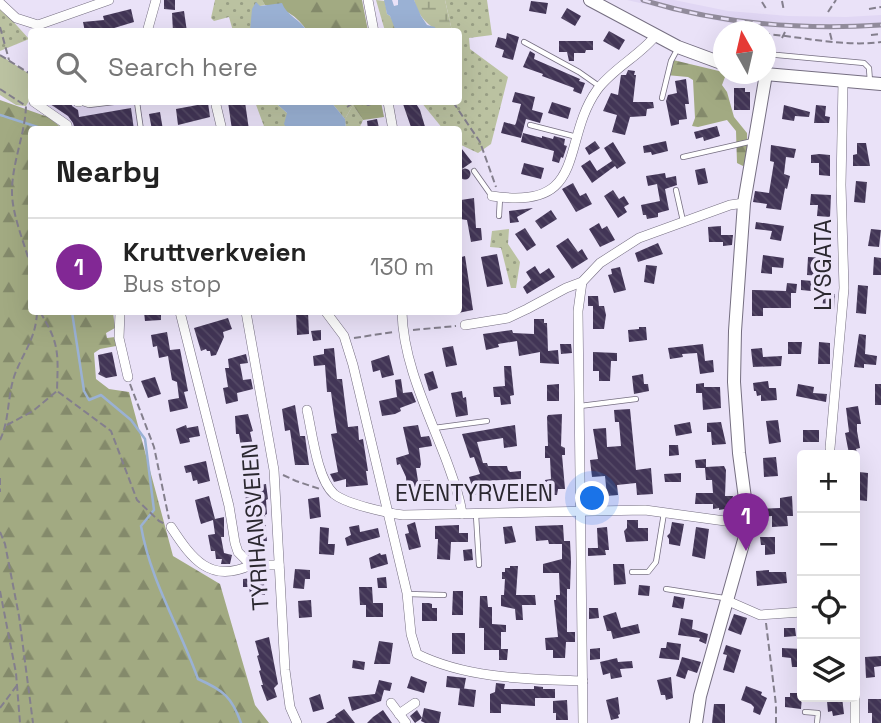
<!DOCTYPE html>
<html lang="en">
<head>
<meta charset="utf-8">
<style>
	body { margin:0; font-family:"Space Grotesk",sans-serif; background:#f2f2f2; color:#222 }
	.controls { position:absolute; right:21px; bottom:21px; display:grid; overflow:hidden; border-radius:7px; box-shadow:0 7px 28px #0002 }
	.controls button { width:63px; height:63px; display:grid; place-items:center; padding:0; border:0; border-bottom:2px solid #e0e0e0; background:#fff; color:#222; font:35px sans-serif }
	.compass { position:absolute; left:713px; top:21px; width:63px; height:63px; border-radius:50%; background:#fff; box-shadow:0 7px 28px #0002; rotate:352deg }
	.you { position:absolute; left:593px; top:499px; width:24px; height:24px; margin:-18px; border:5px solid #fff; border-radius:50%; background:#1a73e8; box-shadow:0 0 0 10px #1a73e833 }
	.badge { display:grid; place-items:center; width:46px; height:46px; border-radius:50%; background:#822895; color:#fff; font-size:23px; font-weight:700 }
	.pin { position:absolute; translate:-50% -58px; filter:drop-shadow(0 2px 4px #0008) }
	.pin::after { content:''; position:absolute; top:37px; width:24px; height:21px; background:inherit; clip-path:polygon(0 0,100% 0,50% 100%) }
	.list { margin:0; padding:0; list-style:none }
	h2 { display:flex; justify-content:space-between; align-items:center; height:91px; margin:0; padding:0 28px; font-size:30px }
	h2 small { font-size:23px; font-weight:400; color:#767676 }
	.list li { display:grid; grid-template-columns:46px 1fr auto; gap:21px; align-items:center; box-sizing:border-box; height:98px; padding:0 28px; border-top:2px solid #e0e0e0 }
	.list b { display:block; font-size:26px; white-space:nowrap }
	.list p { margin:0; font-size:23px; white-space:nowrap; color:#767676 }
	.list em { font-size:23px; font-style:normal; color:#767676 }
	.icon { flex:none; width:38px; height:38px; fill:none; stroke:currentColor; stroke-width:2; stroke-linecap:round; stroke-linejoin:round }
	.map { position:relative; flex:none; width:881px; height:723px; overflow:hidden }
	.search { position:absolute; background:#fff; box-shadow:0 7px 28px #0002; left:28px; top:28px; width:434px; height:77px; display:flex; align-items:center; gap:18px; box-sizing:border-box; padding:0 24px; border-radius:7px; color:#767676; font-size:26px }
	.panel { position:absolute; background:#fff; box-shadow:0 7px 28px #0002; left:28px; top:126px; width:434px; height:189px; border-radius:7px }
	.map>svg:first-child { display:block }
	.built { fill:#e1d7f4 }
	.grass { fill:url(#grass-dots) }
	.forest { fill:url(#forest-firs) }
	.wetland { fill:url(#wetland-marsh) }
	.pitch { fill:#bbc2a1 }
	.water { fill:#9ab1d4 }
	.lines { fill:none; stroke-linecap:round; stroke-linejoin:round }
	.stream { stroke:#9ab1d4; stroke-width:2.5 }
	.building { fill:url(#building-back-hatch) }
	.lane-casing { stroke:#756e81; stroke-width:6 }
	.street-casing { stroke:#756e81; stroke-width:10 }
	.secondary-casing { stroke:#756e81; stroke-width:14 }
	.path { stroke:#847f8d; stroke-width:2; stroke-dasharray:7 3.5; stroke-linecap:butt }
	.lane { stroke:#fff; stroke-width:4.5 }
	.street { stroke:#fff; stroke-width:9 }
	.secondary { stroke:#fff; stroke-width:12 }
	.rail-casing { stroke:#918b9b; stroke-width:5 }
	.rail { stroke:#eae2f8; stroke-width:2.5; stroke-dasharray:8; stroke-linecap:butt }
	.labels { text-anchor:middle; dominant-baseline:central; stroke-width:7; stroke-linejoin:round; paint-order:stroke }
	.street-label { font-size:23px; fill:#2a272f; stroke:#eae2f8 }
</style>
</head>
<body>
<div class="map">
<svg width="881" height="723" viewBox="0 0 881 723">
	<defs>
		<pattern id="grass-dots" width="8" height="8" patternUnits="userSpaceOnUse" patternTransform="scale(1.75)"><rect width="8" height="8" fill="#bbc2a1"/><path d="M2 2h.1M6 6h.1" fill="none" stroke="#989e84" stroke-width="1.8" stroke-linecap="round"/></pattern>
		<pattern id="forest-firs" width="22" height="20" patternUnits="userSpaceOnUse" patternTransform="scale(1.75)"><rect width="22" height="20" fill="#a2aa82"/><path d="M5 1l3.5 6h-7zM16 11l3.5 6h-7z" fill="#848a6b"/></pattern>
		<pattern id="wetland-marsh" width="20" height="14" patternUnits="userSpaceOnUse" patternTransform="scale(1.75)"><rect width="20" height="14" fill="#bbc2a1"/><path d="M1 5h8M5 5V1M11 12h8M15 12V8" fill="none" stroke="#989e84"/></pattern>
		<pattern id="building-back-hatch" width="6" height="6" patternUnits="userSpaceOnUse" patternTransform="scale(1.75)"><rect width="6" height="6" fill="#423556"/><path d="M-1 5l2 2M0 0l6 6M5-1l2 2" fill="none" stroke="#554a66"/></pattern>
	</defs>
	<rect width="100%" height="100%" fill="#eae2f8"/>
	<g class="built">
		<polygon points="627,0 674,0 728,11 788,16 846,17 881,15 881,27 833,29 761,27 723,22"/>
		<polygon points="31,97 32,102 135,102 140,129 66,129 29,101"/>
	</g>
	<g class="grass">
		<polygon points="215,0 262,0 265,5 260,6 250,31 233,31 229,17 214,21 211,18"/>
		<polygon points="445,0 487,0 492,35 469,38 470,49 508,77 491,144 478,153 459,144 458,130 443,129 421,102 458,102 460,72 458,32 452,31"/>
		<polygon points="0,7 29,39 0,51"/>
		<polygon points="255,102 278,102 278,105 287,113 287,129 265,129"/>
		<polygon points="353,105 363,120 359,129 346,130 345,119"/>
		<polygon points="509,229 508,244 520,262 516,288 511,288 501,248 490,247 492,231"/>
	</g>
	<g class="forest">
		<path d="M262 0H362L368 31H307C298 16 283 7 265 5Z"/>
		<polygon points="669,59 723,72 725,77 722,85 727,92 734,117 747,133 748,164 743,166 737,163 736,131 727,120 698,127 692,126 695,118 693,80 688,77 666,75"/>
		<polygon points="0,100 48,117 63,129 32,130 32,312 113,312 115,328 106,333 107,338 115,337 116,346 100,349 94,353 96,379 109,389 129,392 173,556 220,584 255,705 269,723 0,723"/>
		<polygon points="351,102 381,102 384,117 363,120"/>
	</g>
	<g class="wetland">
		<polygon points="376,0 385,1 387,14 390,16 398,31 385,31"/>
		<path d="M414 0H445L452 31H436V29C425 24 417 12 414 0Z"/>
		<polygon points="331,102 351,102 353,105 345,119"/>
	</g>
	<polygon class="pitch" points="0,55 31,75 31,97 26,106 16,105 0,95"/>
	<g class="water">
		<polygon points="384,0 392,0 394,6 398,5 398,0 414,0 421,16 427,25 435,27 436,31 398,31 395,29 390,16 387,14"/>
		<path d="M256 2 260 6 282 3C286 15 301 20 307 31H250L252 9Z"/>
		<polygon points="278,102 331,102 345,119 346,129 305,129 303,127 301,129 287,129 284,124 287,113 278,105"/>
	</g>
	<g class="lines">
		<g class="stream">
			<polyline points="0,115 47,130"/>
			<path d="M72 312 84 391 89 400 101 395 131 420 145 439 154 510 141 526C150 580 180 628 198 679 223 690 232 697 241 723"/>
		</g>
	</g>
	<g class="building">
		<polygon points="164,0 175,0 175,10 164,9"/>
		<polygon points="531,1 548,3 546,14 529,11"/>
		<polygon points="567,8 581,16 575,26 561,18"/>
		<polygon points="131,9 134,22 101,32 85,32 83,22 104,20 103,16"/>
		<polygon points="184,11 187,32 173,32 172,13"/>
		<polygon points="609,31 625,40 619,50 603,41"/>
		<polygon points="507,33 519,37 513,60 502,57 504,50 495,47 498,37 506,39"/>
		<polygon points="559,41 593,41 593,50 586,50 585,53 574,53 574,61 569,61 567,52 559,52"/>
		<polygon points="530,51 535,54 534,59 580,79 579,81 585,83 581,94 573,91 574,88 542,76 543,74 523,67"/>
		<polygon points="628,70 635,71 634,75 636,75 633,102 653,102 654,108 647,109 646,116 630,117 625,135 612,132 617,115 603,111 611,93 618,95 621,75 626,75"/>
		<polygon points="686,79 689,104 685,104 687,119 679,120 679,124 671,126 666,101 668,95 677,93 675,81"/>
		<polygon points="734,88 745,88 745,92 750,92 750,110 734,110"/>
		<polygon points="515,92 535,97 532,110 543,113 540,123 526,119 521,138 501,133 504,122 515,125 516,123 521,104 512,102"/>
		<polygon points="47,102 71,102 72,106 78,110 79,117 131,108 134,130 75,130 73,123 68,116"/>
		<polygon points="228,102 245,102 249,130 232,130"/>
		<polygon points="415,102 420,110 426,130 412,130 403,104"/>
		<polygon points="552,102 571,108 568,119 548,113"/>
		<polygon points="208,103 210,117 178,125 176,109"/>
		<polygon points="784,105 810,112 809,117 795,116 794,121 782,119"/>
		<polygon points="816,105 826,106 825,116 830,117 829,123 814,123"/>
		<polygon points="160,112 163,130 152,130 149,114"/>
		<polygon points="377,119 379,128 368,130 367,121"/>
		<polygon points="717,126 720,136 704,141 703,137 696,139 694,132"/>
		<polygon points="523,133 542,138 542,136 553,139 554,136 565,139 564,145 567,146 563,158 561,157 559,163 552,161 554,151 521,142"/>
		<polygon points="595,141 600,148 589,155 585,148"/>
		<polygon points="666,141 668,151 652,155 651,152 644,153 643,146"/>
		<polygon points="613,142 626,163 617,169 615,166 592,183 581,166 590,160 597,171 612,161 604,148"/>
		<polygon points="857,143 866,143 870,166 853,166 853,155 857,154"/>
		<polygon points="458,144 472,162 462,169 458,164"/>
		<polygon points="771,145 796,149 794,158 786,157 784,174 790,176 787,189 785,188 781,210 766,208 767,204 753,202 755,191 769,193 774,162 770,161"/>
		<polygon points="819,154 830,155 830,176 819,175 819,163 811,163 811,155"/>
		<polygon points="524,163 544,168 541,179 521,174"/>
		<polygon points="705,168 708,183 698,185 695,170"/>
		<circle cx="465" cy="174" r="5.5"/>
		<polygon points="665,173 666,178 676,176 677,185 665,189 669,210 658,213 658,217 647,219 646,215 643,215 641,205 660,201 657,184 648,186 646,176"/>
		<polygon points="856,181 867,182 865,203 854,202"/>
		<polygon points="573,183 580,196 586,193 592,204 576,212 562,189"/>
		<polygon points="613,190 619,199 624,196 629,204 624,207 627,212 618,218 604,196"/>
		<polygon points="811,194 831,195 830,217 817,216 818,205 810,205"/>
		<polygon points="474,198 476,228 481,228 482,240 471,242 467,220 460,219 459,210 462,210 461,200"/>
		<polygon points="533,208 517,217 519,222 510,223 509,211"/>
		<polygon points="551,210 557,219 541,229 535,221"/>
		<polygon points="756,222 784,226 781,241 770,239 772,231 755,229"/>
		<polygon points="599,223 602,229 607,226 615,240 600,247 589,229"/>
		<polygon points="721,226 721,235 733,235 732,245 723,246 723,242 709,242 708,227"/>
		<polygon points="525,228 536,245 527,251 515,234"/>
		<polygon points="871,229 881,230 879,247 868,246"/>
		<polygon points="568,238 578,252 582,249 588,259 572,269 556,246"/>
		<polygon points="658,243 663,254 638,262 635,253"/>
		<polygon points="497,254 503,284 487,287 481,257"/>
		<polygon points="763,255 784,258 783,268 772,267 772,274 761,273"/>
		<polygon points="465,256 473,310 458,313 458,258"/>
		<polygon points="808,257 828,258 828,268 823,269 823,276 807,275"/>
		<polygon points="874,257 881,258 881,275 873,275"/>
		<polygon points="646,265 657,266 654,284 644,282"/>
		<polygon points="535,266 540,274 549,268 555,277 527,294 523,287 531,280 526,272"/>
		<polygon points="620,267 626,290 614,293 608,275 612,274 611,269"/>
		<polygon points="801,280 812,281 811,291 801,290"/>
		<polygon points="787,283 797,284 796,293 791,293 791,308 763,308 763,316 752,316 752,290 786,291"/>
		<polygon points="858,285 868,286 866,314 856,313"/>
		<polygon points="824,293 835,294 834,310 822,308"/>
		<polygon points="588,296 598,296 599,306 588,306"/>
		<polygon points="593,306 604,306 606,315 604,329 593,329"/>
		<polygon points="144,312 161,312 161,320 145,321"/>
		<polygon points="296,312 308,312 309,334 297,335"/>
		<polygon points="228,318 232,329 223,332 224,337 216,355 211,356 210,351 207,351 206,349 201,351 194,328"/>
		<polygon points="534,319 544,319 544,323 547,323 548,351 558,350 559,364 540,363 540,352 519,356 517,341 498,344 499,347 486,350 483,334 512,330 513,333 534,334"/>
		<polygon points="639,327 646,327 647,340 629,342 628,330 639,329"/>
		<polygon points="321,330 321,340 313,341 311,331"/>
		<polygon points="167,332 170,350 180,349 188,391 184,392 188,408 170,412 168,400 179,398 177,382 172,380 168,356 159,358 157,346 153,347 151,335"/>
		<polygon points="859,334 866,335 865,354 877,356 876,365 864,364 864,368 854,367"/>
		<polygon points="788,342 802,342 801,354 788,354"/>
		<polygon points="819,342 830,343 830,364 818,364"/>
		<polygon points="560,344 571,344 572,353 561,354"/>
		<polygon points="703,344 705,361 713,360 714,372 700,374 697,353 682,354 683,357 670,359 668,348"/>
		<polygon points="453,346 457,365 446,367 442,348"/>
		<polygon points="334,348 337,379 342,379 348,427 358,426 359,440 363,439 368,471 366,471 368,485 346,487 346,479 334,482 330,474 338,472 331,434 337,433 334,414 331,392 327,392 325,365 314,366 313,356 324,354 324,349"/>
		<polygon points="762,348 763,357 782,356 781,366 753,367 751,349"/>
		<polygon points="112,352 117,376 106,378 98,374 100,371 98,355"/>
		<polygon points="593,352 617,353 617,361 611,361 610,381 599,381 599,371 593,371"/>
		<polygon points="246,354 248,363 240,364 243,380 251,379 253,389 237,393 238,401 226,404 223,388 228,387 225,368 229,368 228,359"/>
		<polygon points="389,355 394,375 382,378 380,370 373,372 371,361"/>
		<polygon points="504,366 511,366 514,395 510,396 511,404 501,405 500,397 494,397 493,387 505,386"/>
		<polygon points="433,371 438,388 429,391 424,374"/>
		<polygon points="643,374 644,384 648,384 649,391 634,394 632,376"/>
		<polygon points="155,377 161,394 148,398 141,381"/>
		<polygon points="401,379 403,393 412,392 416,402 400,408 401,411 395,414 382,416 379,401 397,397 395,380"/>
		<polygon points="768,381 769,388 776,388 777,400 761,401 761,395 757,396 756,391 754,391 753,383"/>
		<polygon points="704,383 704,387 720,387 721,408 703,410 702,393 696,393 696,384"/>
		<polygon points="559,384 559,401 547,401 547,385"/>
		<polygon points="798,384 814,387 813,393 827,394 826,402 796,396"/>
		<rect x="875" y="384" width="6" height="21"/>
		<polygon points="462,391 463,398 466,397 468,415 456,417 451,393"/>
		<polygon points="295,405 300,436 305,436 309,465 295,465 290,430 285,431 282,409"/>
		<polygon points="858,406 861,424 857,424 857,431 860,448 856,449 857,453 849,454 845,433 849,432 846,408"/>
		<polygon points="630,409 636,470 651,468 653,494 637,495 636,483 617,485 618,495 607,496 605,476 592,477 590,460 598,459 593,429 606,428 607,447 621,446 619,422 615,422 614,410"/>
		<polygon points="248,414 253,431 250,432 253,445 241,447 239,434 236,434 235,416"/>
		<polygon points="562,414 561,446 565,448 565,455 562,455 565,489 558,489 557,495 546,495 545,480 551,479 550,458 545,458 545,446 548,446 547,417 548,415"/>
		<polygon points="778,420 781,442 769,444 766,421"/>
		<polygon points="690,422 692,433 676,436 674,425"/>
		<polygon points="721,422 726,444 712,445 711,432 707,432 707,423"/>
		<polygon points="186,425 187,428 198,426 200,436 189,438 190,442 180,444 176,429"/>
		<polygon points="418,425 421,437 429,436 431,441 432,446 419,448 421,464 420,468 416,468 418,481 430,480 431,497 407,499 406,477 400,464 397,465 396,458 409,454 403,427"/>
		<polygon points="515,425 517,446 504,448 503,438 477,442 483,463 487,463 488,466 507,466 508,470 510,472 521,471 521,479 483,481 486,491 475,495 469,477 480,474 474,457 470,458 462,434"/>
		<rect x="803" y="430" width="16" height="12"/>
		<polygon points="669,445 678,445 679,455 669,456"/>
		<polygon points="776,457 778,476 764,477 763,458"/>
		<polygon points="706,459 706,467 724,466 726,470 725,496 733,496 731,508 719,510 719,508 713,509 713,504 695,504 696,493 713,493 712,480 706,480 705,468 696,468 695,460"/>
		<polygon points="206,461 210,481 198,484 197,480 193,481 191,472 186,473 184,466"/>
		<polygon points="859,472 868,473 867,501 858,500 858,490 855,490 855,480 859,480"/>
		<polygon points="681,473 681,482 665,482 664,474"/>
		<polygon points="266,484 268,499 266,500 267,514 265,515 267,541 256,542 252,527 255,526 255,521 257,521 255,501 246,502 245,487"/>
		<polygon points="209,496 215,519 224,517 224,537 221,537 224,553 232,555 230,564 221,564 222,559 216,559 215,551 211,551 208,535 215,534 213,520 201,524 199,517 195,500"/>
		<polygon points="792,496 793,516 787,516 788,526 772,527 772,516 759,517 759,509 780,508 780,498"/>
		<polygon points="319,497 321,517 310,519 308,499"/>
		<polygon points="627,520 638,520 638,528 648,528 648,541 626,542 624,531 627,528"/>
		<polygon points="415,522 421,547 409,550 405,534 409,533 407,525"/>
		<polygon points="672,522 684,524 680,546 669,544 669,539 667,536 670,533"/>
		<polygon points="359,525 360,532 378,528 380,537 347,546 345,538 351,535 349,527"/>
		<polygon points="459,525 459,533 468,533 468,542 451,542 450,560 437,559 438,539 435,539 435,526"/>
		<polygon points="563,525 564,541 570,541 571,561 570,589 567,589 567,632 575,632 575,642 566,642 565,658 553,658 553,650 546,650 545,638 558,637 554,600 556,600 556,595 560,595 559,573 543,573 543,564 562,559 562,544 549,544 548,540 536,541 535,526"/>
		<polygon points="512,526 516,542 505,544 503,527"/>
		<polygon points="320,527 329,528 328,544 335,544 334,555 319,554"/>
		<polygon points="607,527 609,550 605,550 606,555 588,556 588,548 598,548 597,528"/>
		<polygon points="696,527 709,529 705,559 692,556"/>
		<polygon points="760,537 775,537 775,554 765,555 765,545 761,545"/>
		<polygon points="472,549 473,560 464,561 463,550"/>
		<polygon points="380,553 381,555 386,554 388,564 371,569 369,558"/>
		<polygon points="613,564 624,564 626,584 614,585"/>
		<polygon points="510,566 518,566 516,595 535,595 536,605 522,605 523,620 516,620 515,609 501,606 501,595 504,595 505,579 502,579 502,572 505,572 505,568 510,568"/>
		<polygon points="295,569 310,570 310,579 305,579 304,589 293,588"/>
		<polygon points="769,570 769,572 786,572 787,583 757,586 756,571"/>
		<polygon points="386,577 387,588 378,588 377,578"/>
		<polygon points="255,578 264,583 265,595 250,594 249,587 243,587 243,579"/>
		<polygon points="639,585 650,586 649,596 638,595"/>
		<polygon points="359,587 372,587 373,603 383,603 383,617 366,617 366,605 360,605"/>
		<polygon points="453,591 463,591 463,615 452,615"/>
		<polygon points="480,596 487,596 488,607 492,607 492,624 506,625 506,632 501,632 501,649 508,649 507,660 499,660 499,650 484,650 484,628 479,628"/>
		<polygon points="674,596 685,598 683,609 672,607"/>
		<polygon points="311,600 312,617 299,618 298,601"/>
		<polygon points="422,603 429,603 432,604 432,608 437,608 437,621 422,621"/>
		<polygon points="589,608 598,608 599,618 589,619"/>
		<polygon points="616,612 621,628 638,624 640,633 613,639 611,631 607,631 603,616"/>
		<polygon points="734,614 747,618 741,635 728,630"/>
		<polygon points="681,618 693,620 692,629 708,634 706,644 699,641 700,638 678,635"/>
		<polygon points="784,628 795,628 796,636 784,637"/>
		<rect x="452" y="633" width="13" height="21"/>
		<polygon points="269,637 278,684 274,688 277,697 267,701 261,685 263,685 259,671 261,670 257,656 259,655 255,641"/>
		<polygon points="379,641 393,643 390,664 374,664"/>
		<polygon points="667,642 681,644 679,660 659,658 661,648 666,648"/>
		<polygon points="726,645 741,650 734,673 723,670 727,655 723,654"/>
		<polygon points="600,648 600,659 590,660 590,649"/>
		<polygon points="782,648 802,649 802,664 799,663 799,667 792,667 791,658 782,657"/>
		<polygon points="881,656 881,666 874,667 875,677 866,678 865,657"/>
		<polygon points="682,657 701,662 697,673 688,670 685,679 676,676"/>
		<polygon points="617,658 618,662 632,661 633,668 620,669 622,677 611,679 610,673 603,675 600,662"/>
		<polygon points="353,660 365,662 364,670 352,668"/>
		<polygon points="411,676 427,682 424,693 407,688"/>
		<polygon points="447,676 466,678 464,689 446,687"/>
		<polygon points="671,677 673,698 666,700 665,695 661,695 657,680"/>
		<polygon points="379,680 392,683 390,691 384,690 381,701 352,711 348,697 375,694"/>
		<polygon points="496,683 505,684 504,689 534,689 534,686 543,687 543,689 555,689 555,698 535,698 535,706 501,704 501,713 490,713 490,694 495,692"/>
		<polygon points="746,686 762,692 761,695 767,698 760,715 753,712 754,707 751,704 741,700"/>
		<polygon points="460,688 476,690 474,707 458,705"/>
		<polygon points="790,693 798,693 798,696 802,696 801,709 785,707 785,697 790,697"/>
		<polygon points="320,694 324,709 313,712 309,698"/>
		<polygon points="618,697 620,714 618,715 619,718 611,720 606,700"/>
		<polygon points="842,697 844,714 833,716 832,711 828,712 827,701 831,701 831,698"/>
		<polygon points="868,699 881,699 881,723 872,723 872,713 868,713"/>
		<polygon points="567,700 568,720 556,720 556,713 553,713 553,701"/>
		<polygon points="714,704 725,704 725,723 712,723"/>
		<polygon points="424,708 441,712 439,723 425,723 421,721 422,718 415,723 410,716 417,710 422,718"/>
		<polygon points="344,709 355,723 326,723 336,717 335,715"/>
		<polygon points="383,710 392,723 367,723 373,717"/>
	</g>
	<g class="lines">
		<defs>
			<g id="lane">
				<polyline points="524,42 579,72 599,86"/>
				<polyline points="766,54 864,63 869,68 870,82"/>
				<polyline points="662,98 671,61 678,48"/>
				<polyline points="80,102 89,105 114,102"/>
				<polyline points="137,102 141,130"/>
				<polyline points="530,125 577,137"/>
				<polyline points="683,157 753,141"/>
				<polyline points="474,171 491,195"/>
				<polyline points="676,190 683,221"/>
				<polyline points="499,216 500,198"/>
				<polyline points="580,406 636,399"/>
				<polyline points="434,428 487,421"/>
				<polyline points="476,515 479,565"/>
				<polyline points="632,572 648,572 656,562 664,513"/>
				<polyline points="666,589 724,598"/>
				<polyline points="407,594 444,595"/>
				<polyline points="805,712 818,713 817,723"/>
			</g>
			<g id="street">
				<polyline points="368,0 374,32"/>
				<polyline points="0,3 16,18 38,25 109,0"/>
				<polyline points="147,32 156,0"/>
				<polyline points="34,102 67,125 68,130"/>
				<polyline points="78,102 79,102"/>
				<polyline points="388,102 393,130"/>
				<polyline points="216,105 222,130"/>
				<path d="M492 196C589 211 560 142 597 90 612 69 642 54 656 35"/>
				<polyline points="582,282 578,311 583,723"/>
				<polyline points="120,312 119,338 128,377"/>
				<polyline points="180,312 229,506 235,543 238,552 251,565 279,565"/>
				<polyline points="246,312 274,470 285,670 290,707 297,723"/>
				<path d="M326 312 344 336 353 365 407 593 411 634 417 654C468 679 527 679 583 681"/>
				<path d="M402 312C403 363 429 414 447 462 453 479 460 496 462 514"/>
				<polyline points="465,325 508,318 527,309 566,288 582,282 600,263 639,238 730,205 744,203"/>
				<path d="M307 410C312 432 317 479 334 494 346 504 387 513 403 515L645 510 747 524"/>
				<polyline points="830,448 844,288 841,185 843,81"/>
				<path d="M171 527C192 559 210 584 251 565"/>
				<polyline points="728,601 760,615 802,612"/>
				<polyline points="391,703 406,723"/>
				<polyline points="399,714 415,703"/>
				<polyline points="855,723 855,632"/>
			</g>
			<g id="secondary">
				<polyline points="590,0 678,47 724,64"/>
				<polyline points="765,74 881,84"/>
				<polyline points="696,723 700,696 746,533 746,506 739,453 734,382 735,331 744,203 766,74"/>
			</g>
		</defs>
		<use href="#lane" class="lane-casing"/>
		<use href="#street" class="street-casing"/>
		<use href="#secondary" class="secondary-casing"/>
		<g class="path">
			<polyline points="782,1 784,11"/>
			<polyline points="762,2 767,10"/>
			<polyline points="869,9 881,7"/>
			<polyline points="828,12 836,0"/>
			<polyline points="0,27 9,60"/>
			<path d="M766 31V34C804 37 843 47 881 42"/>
			<polyline points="742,32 743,28"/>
			<polyline points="830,33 832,41"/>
			<polyline points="871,35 881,34"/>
			<polyline points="782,38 785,32"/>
			<polyline points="0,55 32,75"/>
			<path d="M0 89 26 106C25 135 12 162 12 192 12 216 26 247 32 271"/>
			<polyline points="453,102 480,142 496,187"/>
			<polyline points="347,107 353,103 368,105 376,102"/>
			<path d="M40 312C60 344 58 354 57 391L111 431 137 500 159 521 165 524"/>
			<polyline points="413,330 456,326"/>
			<polyline points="354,338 393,332"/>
			<polyline points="130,384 154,447 169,519"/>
			<polyline points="7,425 33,411 57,391"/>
			<path d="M0 440C10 419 7 396 15 374 24 351 36 338 37 312"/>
			<polyline points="283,475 296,481 320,489"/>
			<polyline points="0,478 0,492"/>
			<polyline points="0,532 5,544 19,616 33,723"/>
			<polyline points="0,591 16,673 20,723"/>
			<polyline points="766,623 776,705 776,723"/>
			<polyline points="0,708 18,684"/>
		</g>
		<use href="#lane" class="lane"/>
		<use href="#street" class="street"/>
		<use href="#secondary" class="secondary"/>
		<defs>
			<path id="rail" d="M643 0C720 24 801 30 881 25"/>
		</defs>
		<use href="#rail" class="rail-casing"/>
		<use href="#rail" class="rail"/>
	</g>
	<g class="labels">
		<g class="street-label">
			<text transform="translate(823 265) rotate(-90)">LYSGATA</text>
			<text x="474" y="493">EVENTYRVEIEN</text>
			<text transform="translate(255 527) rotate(-94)">TYRIHANSVEIEN</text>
		</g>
	</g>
</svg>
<div class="controls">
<button>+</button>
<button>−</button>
<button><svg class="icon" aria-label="locate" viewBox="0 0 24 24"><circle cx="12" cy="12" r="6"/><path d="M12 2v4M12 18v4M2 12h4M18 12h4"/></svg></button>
<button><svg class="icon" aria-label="layers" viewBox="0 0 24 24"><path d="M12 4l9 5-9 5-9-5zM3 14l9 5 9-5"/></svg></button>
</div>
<svg class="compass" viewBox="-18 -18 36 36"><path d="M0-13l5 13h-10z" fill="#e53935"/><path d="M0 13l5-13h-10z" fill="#767676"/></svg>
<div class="you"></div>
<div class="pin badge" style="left:746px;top:551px">1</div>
<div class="search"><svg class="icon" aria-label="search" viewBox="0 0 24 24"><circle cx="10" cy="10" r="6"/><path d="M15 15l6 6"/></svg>Search here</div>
<section class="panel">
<h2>Nearby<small></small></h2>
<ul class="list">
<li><span class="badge">1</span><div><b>Kruttverkveien</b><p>Bus stop</p></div><em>130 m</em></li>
</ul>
</section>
</div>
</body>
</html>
